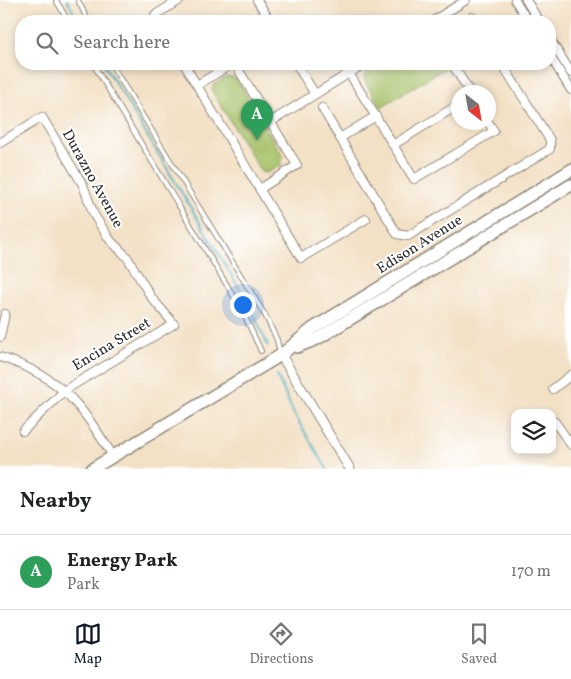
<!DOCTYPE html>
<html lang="en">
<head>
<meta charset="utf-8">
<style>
	body { margin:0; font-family:Vollkorn,serif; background:#f6f6f6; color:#202124 }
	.controls { position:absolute; right:15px; bottom:15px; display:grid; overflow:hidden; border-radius:10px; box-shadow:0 2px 8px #0003 }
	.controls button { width:45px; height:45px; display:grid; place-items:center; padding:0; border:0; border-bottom:1px solid #e0e0e0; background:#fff; color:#202124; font:25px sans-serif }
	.compass { position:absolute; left:451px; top:85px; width:45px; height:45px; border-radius:50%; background:#fff; box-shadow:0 2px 8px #0003; rotate:149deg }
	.you { position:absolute; left:242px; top:304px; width:18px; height:18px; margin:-12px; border:4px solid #fff; border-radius:50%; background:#1a73e8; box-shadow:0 0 0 8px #1a73e833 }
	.badge { display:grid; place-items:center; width:32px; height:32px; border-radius:50%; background:#111827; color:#fff; font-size:16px; font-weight:700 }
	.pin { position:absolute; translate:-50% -41px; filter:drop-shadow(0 1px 2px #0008) }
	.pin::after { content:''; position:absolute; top:26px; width:18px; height:15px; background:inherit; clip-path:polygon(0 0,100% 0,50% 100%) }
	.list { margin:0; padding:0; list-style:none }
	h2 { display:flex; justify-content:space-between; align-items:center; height:65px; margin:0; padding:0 20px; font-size:21px }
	h2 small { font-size:16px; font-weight:400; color:#757577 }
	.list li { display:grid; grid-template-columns:32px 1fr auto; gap:15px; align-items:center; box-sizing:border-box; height:75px; padding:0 20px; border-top:1px solid #e0e0e0 }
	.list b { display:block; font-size:19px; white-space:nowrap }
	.list p { margin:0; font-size:16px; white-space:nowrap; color:#757577 }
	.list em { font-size:16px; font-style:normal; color:#757577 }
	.icon { flex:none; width:28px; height:28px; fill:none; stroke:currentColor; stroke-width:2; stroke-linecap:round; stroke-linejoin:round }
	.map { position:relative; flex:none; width:571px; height:469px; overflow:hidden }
	.search { position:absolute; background:#fff; box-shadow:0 2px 8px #0003; left:15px; right:15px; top:15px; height:55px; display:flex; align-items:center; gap:12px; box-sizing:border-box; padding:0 18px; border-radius:20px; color:#757577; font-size:19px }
	.sheet { height:140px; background:#fff }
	nav { display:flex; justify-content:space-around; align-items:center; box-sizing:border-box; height:70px; border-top:1px solid #e0e0e0; background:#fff; font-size:14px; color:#757577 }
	nav a { display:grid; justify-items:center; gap:2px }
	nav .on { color:#111827 }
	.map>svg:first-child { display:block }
	.green { fill:#a5c066; stroke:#687648 }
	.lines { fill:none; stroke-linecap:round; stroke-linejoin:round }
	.stream { stroke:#41abc0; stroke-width:2 }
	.service-casing { stroke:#8f8678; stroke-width:6 }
	.minor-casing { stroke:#8f8678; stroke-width:10 }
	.tertiary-casing { stroke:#8f8678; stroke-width:11 }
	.primary-casing { stroke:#8f8678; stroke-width:14 }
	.service { stroke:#fff; stroke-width:4 }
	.minor { stroke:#fff; stroke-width:8 }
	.tertiary { stroke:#fff; stroke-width:9 }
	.primary { stroke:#fff; stroke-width:11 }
	.labels { text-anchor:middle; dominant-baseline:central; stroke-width:4; stroke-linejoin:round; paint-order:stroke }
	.street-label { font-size:15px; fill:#2b2b2b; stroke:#fff }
</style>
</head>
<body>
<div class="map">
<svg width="571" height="469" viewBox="0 0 571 469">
	<rect width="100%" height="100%" fill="#fff"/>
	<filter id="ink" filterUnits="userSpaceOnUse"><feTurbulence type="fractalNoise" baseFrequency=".02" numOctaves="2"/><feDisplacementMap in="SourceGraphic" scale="10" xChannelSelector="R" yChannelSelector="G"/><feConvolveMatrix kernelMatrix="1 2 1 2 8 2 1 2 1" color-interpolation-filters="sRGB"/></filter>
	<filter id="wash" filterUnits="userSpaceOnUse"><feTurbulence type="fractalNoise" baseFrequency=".0096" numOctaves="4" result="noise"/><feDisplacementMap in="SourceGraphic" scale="20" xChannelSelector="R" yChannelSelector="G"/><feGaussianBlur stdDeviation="1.12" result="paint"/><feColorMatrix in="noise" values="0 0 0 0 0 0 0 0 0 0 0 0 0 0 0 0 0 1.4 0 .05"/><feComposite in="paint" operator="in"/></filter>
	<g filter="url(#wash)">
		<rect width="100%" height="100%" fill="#f3e1c6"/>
		<g class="green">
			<polygon points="377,64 443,64 445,68 381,107 364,80 367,70"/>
			<polygon points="227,77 237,79 283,156 281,165 267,173 261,172 212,91 213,85"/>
		</g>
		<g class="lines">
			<g class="stream">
				<polyline points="67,0 78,21"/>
				<polyline points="104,64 250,306 268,346"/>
				<polyline points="277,375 294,414 327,469"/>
			</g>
		</g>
	</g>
	<g filter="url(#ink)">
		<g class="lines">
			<defs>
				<g id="service">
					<polyline points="56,0 68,21"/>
					<polyline points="78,0 88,21"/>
					<polyline points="93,64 242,310 261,351"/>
					<polyline points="111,64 265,315 277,340 280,353"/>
				</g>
				<g id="minor">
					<polyline points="257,0 270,21"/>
					<polyline points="515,0 528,21"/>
					<polyline points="526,0 539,21"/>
					<polyline points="472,17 475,21"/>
					<polyline points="159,21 155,15 180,0"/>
					<polyline points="433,21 466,0"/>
					<polyline points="550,39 571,73"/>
					<polyline points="550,56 571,90"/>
					<polyline points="184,64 301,258 366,219"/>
					<polyline points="235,64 297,165 260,189"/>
					<polyline points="296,64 315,94"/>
					<polyline points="452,64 470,92"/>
					<polyline points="349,73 414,179 494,131 488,122"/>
					<polyline points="197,85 232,64"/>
					<polyline points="322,108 340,138"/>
					<polyline points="376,116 340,138 397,234 408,236 550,149 550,140 502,64"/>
					<polyline points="272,121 364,64"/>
					<polyline points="0,143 42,117 83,185 94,215 110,240 127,257 151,297 174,324 65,390 23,431"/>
					<polyline points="393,145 458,105"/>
					<polyline points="0,337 5,314"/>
					<path d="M0 357C62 377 79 403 113 456"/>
					<polyline points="553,389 571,375"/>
					<polyline points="555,422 571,445"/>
				</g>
				<polyline id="tertiary" points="281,355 350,469"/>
				<g id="primary">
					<polyline points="297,347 317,339 571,185"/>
					<polyline points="92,469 281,355 312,329 571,170"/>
				</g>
			</defs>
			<use href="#service" class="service-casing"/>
			<use href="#minor" class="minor-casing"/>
			<use href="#tertiary" class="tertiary-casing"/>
			<use href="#primary" class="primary-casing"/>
			<use href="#service" class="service"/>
			<use href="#minor" class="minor"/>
			<use href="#tertiary" class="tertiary"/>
			<use href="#primary" class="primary"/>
		</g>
	</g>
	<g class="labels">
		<g class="street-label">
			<text transform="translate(92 179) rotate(61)">Durazno Avenue</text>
			<text transform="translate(420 245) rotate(-32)">Edison Avenue</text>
			<text transform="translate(112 345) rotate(-31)">Encina Street</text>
		</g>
	</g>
</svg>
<div class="controls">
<button><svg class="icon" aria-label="layers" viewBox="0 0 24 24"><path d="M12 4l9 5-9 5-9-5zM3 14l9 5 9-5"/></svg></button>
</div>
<svg class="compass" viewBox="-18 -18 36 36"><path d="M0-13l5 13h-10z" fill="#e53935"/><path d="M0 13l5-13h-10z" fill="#757577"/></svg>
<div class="you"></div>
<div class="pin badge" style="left:257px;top:140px;background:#2e9e5b">A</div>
<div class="search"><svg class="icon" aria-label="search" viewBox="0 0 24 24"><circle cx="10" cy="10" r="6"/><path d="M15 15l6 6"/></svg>Search here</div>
</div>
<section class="sheet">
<h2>Nearby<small></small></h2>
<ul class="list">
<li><span class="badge" style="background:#2e9e5b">A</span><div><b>Energy Park</b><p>Park</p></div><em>170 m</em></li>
</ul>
</section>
<nav>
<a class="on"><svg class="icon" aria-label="map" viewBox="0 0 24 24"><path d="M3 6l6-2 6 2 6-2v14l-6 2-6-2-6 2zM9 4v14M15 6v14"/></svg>Map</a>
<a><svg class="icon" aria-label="directions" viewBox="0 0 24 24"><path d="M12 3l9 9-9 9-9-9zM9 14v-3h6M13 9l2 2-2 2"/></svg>Directions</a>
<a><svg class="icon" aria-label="saved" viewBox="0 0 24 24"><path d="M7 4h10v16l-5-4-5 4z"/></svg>Saved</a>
</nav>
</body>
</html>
